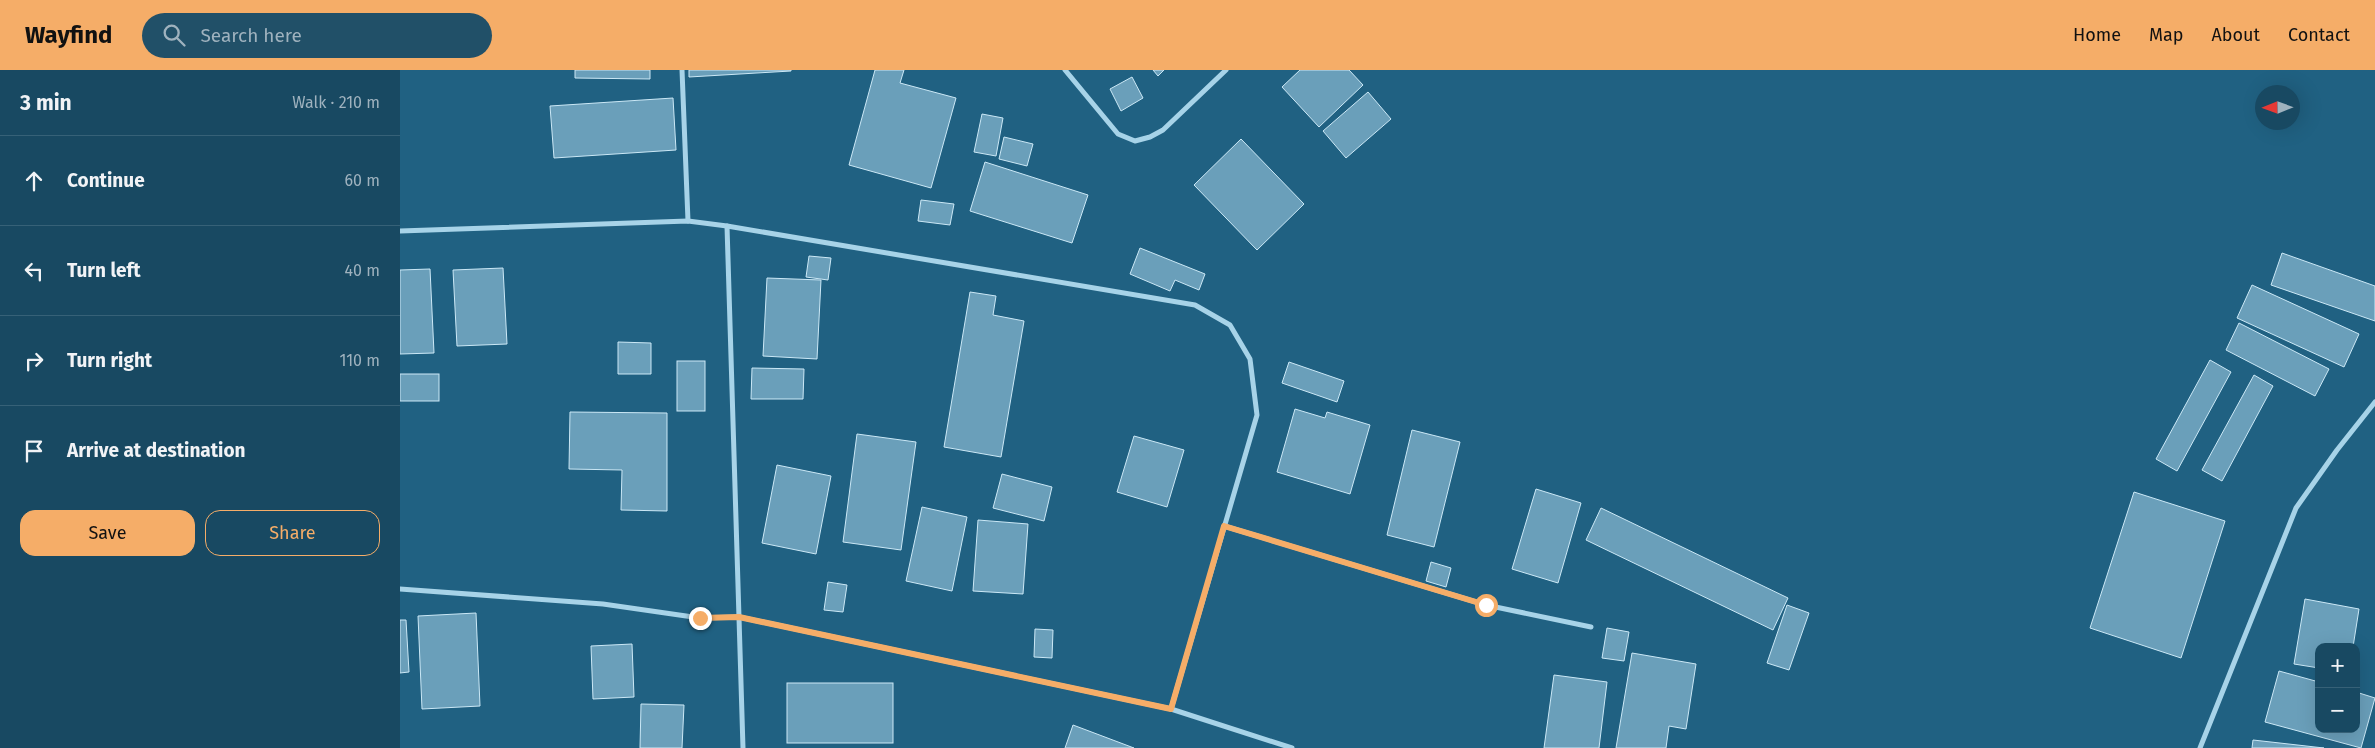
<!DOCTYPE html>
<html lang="en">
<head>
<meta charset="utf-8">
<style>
	body { margin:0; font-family:"Fira Sans",sans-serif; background:#215068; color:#f1f3f6 }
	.controls { position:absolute; right:15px; bottom:15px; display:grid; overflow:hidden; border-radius:10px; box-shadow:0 5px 20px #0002 }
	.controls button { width:45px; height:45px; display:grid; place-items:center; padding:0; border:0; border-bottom:1px solid #366177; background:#184962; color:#f1f3f6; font:25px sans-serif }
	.compass { position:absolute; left:1855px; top:15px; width:45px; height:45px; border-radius:50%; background:#184962; box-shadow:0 5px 20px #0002; rotate:269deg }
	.stop { position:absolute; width:15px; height:15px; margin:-11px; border:4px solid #f5ad68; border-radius:50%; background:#fff }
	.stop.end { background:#f5ad68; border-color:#fff; box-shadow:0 1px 5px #0008 }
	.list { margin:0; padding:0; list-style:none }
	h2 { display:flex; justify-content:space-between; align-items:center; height:65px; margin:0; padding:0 20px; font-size:21px }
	h2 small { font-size:16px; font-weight:400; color:#9fb2be }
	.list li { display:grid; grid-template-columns:32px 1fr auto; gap:15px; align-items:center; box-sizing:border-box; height:90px; padding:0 20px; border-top:1px solid #366177 }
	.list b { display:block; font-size:19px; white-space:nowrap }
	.list em { font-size:16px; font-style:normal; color:#9fb2be }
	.actions { display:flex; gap:10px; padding:15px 20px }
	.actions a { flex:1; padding:11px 0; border:1px solid #f5ad68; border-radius:15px; text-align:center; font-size:18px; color:#f5ad68 }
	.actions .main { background:#f5ad68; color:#111 }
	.icon { flex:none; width:28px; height:28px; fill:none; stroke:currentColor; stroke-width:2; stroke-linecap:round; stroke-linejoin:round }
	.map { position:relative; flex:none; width:1975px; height:678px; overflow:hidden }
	header { display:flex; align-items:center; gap:30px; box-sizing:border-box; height:70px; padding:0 25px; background:#f5ad68; color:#111 }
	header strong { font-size:24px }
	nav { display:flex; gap:28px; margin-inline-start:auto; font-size:18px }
	.search { width:350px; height:45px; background:#215068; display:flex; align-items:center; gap:12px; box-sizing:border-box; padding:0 18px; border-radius:28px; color:#9fb2be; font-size:19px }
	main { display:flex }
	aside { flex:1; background:#184962 }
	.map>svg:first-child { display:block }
	.building { fill:#6a9fba; stroke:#cbe8f6 }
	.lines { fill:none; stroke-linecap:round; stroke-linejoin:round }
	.minor { stroke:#a7d3e8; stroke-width:5 }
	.route { stroke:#f5ad68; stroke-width:6 }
</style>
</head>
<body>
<header>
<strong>Wayfind</strong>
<div class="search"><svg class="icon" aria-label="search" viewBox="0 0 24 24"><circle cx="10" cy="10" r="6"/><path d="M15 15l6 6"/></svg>Search here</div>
<nav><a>Home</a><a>Map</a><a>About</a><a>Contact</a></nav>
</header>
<main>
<aside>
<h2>3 min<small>Walk · 210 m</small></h2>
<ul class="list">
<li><svg class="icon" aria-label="ahead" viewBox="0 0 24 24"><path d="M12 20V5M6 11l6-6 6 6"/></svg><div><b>Continue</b></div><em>60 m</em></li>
<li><svg class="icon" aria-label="left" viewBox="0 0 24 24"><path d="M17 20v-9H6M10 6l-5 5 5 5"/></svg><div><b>Turn left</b></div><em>40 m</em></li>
<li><svg class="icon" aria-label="right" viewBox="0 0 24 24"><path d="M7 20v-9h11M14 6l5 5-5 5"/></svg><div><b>Turn right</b></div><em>110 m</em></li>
<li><svg class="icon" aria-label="arrive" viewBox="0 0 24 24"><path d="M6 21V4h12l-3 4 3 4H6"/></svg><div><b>Arrive at destination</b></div></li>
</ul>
<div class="actions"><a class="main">Save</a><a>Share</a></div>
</aside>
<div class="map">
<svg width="1975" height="678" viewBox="0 0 1975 678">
	<rect width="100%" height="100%" fill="#206182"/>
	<g class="building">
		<polygon points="175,0 250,0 250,9 175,8"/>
		<polygon points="289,0 391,0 391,1 289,7"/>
		<polygon points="475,0 504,0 500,13 556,28 531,118 449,95"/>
		<polygon points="753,0 764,0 758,6"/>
		<polygon points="900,0 949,0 963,15 919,57 882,17"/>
		<polygon points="732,7 743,28 721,41 710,19"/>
		<polygon points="968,22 991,49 946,88 923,61"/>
		<polygon points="273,28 276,80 154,88 150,36"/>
		<polygon points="582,44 603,48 596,86 574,82"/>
		<polygon points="604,67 633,74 627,96 599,89"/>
		<polygon points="841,69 904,134 857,180 794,115"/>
		<polygon points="585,92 688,125 672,173 570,141"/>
		<polygon points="521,130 554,134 550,155 518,151"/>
		<polygon points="740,178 805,204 799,220 775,210 770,221 730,204"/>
		<polygon points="1882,183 1975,216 1975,251 1871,215"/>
		<polygon points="409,186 431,188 428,210 406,207"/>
		<polygon points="103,198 107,274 57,276 53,200"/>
		<polygon points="30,199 34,283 0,284 0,200"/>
		<polygon points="367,208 421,210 417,289 363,286"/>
		<polygon points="1852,215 1959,264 1944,297 1837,248"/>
		<polygon points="570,222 596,226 593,245 624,251 601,387 544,377"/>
		<polygon points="1839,253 1929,299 1915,326 1826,280"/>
		<polygon points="218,272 251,273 251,304 218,304"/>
		<polygon points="1810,290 1831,302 1777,401 1756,389"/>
		<rect x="277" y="291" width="28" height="50"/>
		<polygon points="889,292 944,311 937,332 882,313"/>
		<polygon points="352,298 404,299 403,329 351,329"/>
		<rect x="0" y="304" width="39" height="27"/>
		<polygon points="1854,305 1873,316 1822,411 1802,400"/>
		<polygon points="895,339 925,348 927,342 970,355 950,424 877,402"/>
		<polygon points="170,342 267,343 267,441 221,440 222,400 169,399"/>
		<polygon points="1012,360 1060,372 1034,477 987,465"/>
		<polygon points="457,364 516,372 501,480 443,472"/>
		<polygon points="734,366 784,380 767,437 717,422"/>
		<polygon points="377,395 431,406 416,484 362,473"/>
		<polygon points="602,404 652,417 644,451 593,438"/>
		<polygon points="1136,419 1181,433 1158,513 1112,499"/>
		<polygon points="1734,422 1825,451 1781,588 1690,558"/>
		<polygon points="522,437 567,447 552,521 506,511"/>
		<polygon points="1201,438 1388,528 1373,560 1186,470"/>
		<polygon points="578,450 628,454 623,524 573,521"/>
		<polygon points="1031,492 1051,498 1046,517 1026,511"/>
		<polygon points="428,512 447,515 443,542 424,540"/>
		<polygon points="1905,529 1959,539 1953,577 1919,577 1919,598 1894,594"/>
		<polygon points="1387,535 1409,543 1389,600 1367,593"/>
		<polygon points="76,543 80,636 22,639 18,546"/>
		<polygon points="0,550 6,550 9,602 0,603"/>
		<polygon points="1207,558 1229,562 1224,591 1202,588"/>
		<polygon points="635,559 653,560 652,588 634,587"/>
		<polygon points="232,574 234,627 193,629 191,576"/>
		<polygon points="1232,583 1296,594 1286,659 1269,656 1266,678 1216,678"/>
		<polygon points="1879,601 1919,612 1919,659 1956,659 1956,622 1975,628 1961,678 1865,652"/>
		<polygon points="1154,605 1207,612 1199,678 1144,678"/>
		<rect x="387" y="613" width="106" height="60"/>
		<polygon points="241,634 284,635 282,678 240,678"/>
		<polygon points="673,655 734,678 665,678"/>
		<polygon points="1853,670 1924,678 1852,678"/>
	</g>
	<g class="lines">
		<g class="minor">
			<polyline points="282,0 288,151"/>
			<polyline points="665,0 718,64 735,71 750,67 763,60 826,0"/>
			<polyline points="327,156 343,678"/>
			<polyline points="0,161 288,151 327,156 795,235 830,255 850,289 857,345 771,639"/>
			<polyline points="824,456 1086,535 1191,557"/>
			<polyline points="0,519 203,534 300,548 339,547 771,639 892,678"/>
			<polyline points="1800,678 1896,438 1937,380 1975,332"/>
		</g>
	</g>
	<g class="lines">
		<polyline class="route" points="300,548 339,547 771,639 824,456 1086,535"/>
	</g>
</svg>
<div class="controls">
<button>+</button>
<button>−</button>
</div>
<svg class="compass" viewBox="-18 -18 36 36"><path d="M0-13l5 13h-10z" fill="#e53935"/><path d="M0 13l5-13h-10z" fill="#9fb2be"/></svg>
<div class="stop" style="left:1086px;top:535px"></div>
<div class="stop end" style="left:300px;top:548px"></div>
</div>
</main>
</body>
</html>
